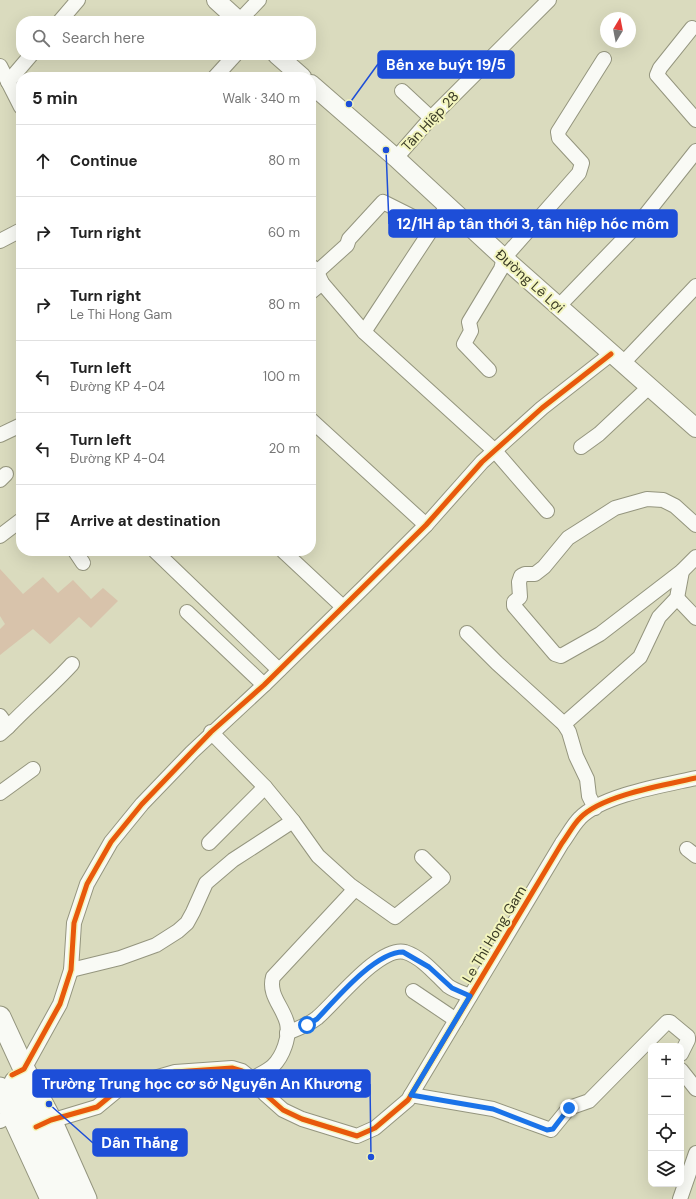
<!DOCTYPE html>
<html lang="en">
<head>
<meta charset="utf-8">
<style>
	body { margin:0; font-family:"DM Sans",sans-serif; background:#f6f6f6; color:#222 }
	.controls { position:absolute; right:12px; bottom:12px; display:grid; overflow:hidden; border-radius:8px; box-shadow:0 4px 16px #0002 }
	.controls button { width:36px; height:36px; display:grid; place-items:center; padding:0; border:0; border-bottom:1px solid #e0e0e0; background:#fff; color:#222; font:20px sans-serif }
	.compass { position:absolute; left:600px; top:12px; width:36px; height:36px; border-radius:50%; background:#fff; box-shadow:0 4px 16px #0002; rotate:10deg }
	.stop { position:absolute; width:12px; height:12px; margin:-9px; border:3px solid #1a73e8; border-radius:50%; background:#fff }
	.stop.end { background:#1a73e8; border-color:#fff; box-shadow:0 1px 4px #0008 }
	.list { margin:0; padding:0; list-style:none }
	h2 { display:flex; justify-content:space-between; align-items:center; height:52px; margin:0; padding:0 16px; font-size:17px }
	h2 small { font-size:13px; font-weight:400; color:#767676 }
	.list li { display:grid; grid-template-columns:26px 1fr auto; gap:12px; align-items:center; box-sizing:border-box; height:72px; padding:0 16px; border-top:1px solid #e0e0e0 }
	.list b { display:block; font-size:15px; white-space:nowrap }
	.list p { margin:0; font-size:13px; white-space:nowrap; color:#767676 }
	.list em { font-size:13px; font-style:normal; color:#767676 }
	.icon { flex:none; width:22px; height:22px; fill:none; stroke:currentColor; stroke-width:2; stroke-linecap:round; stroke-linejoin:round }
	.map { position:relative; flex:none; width:696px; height:1199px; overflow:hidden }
	.search { position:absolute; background:#fff; box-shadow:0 4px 16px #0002; left:16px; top:16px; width:300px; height:44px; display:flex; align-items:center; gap:10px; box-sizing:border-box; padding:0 14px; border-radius:16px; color:#767676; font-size:15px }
	.panel { position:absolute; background:#fff; box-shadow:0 4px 16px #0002; left:16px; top:72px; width:300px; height:484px; border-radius:16px }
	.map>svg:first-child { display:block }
	.green { fill:#d8c3ab }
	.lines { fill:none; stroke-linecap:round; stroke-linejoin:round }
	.minor-casing { stroke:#94957e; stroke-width:16 }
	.major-casing { stroke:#94957e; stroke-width:20 }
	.highway-casing { stroke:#94957e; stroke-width:23 }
	.minor { stroke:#f9faf5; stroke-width:14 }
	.major { stroke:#f9faf5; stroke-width:18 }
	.highway { stroke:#f9faf5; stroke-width:21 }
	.cycleway-casing { stroke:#f3f5be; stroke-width:8 }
	.cycleway { stroke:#e8590c; stroke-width:5 }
	.route { stroke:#1a73e8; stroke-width:5 }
	.labels { text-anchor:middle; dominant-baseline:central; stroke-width:4; stroke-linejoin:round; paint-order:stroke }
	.street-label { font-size:14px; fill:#3a3b25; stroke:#f3f5be }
	.leader { fill:none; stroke:#1d4ed8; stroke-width:1.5 }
	.callout-dot { fill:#1d4ed8; stroke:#f3f5be; stroke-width:1.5 }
	.callout { fill:#1d4ed8; stroke:#1d4ed8; stroke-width:1.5 }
	.callout-label { font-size:15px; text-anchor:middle; font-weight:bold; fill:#fff }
</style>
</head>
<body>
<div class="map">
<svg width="696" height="1199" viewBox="0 0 696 1199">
	<rect width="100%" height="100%" fill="#dadbbe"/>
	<polygon class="green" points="0,569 23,594 43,577 58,593 73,580 91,599 103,588 118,601 91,628 79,617 50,644 33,629 0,655 0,629 5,624 0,616"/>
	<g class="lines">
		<defs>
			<g id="minor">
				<polyline points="60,21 78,0"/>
				<polyline points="239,21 259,0"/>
				<polyline points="692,28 660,68 657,75 696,120"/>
				<polyline points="0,66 21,107"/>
				<polyline points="215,77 235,55"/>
				<polyline points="8,82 31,55"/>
				<polyline points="402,91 431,118"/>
				<polyline points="396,158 431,118 549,0"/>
				<polyline points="0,241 21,230"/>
				<polyline points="311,266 317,272 322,283 364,332 495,451 547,511"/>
				<polyline points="317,272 347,245 349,239 383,202 433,227"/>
				<polyline points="311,292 322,283"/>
				<polyline points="558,307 639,223 696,151"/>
				<polyline points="364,332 447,206"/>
				<polyline points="623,363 696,286"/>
				<polyline points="489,370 464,344 471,331 469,322 501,269 504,258 579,173 582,163 559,138 558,132 604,59"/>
				<polyline points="311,420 426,525"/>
				<polyline points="0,435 21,425"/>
				<polyline points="581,447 599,434 649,387"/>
				<polyline points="0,480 6,474"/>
				<polyline points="696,525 675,506 663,500 647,499 615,508 568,538 544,567 535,574 525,574 521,576 519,582 520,597 514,602 514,606 555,654 561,656 600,634 682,571 696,557"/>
				<polyline points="0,536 21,520"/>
				<polyline points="75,551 83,563"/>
				<polyline points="155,551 279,670"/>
				<polyline points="283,551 343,607"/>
				<polyline points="677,598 696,618"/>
				<polyline points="187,612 264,685"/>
				<polyline points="467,633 497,663 564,724 569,732 576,756 587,779 589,796 595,808"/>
				<polyline points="0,716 8,727 0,734"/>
				<polyline points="564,724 640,657 659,617 677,598 682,571"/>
				<path d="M8 727C29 705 52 686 72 664"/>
				<polyline points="0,793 33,769"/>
				<polyline points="293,821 318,856 350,885 395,917 443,878 422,857"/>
				<polyline points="209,843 265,787 211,732"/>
				<polyline points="687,849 696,856"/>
				<polyline points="71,970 120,958 156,945 178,931 187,923 193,912 206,883 233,860 293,821 265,787"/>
				<polyline points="413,991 456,1020"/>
				<path d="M287 1033C297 1029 308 1025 317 1018 335 1003 380 945 405 952 423 958 435 974 448 986 455 991 463 993 470 996"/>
				<polyline points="681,1070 696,1089"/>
				<polyline points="20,1071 24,1069 60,1004 71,970 74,923 87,884 111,842 142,804 192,752 264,685 365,586 426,525 482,462 542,408 611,354"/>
				<path d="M252 1079C258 1075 268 1071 273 1066 283 1056 290 1037 287 1023 283 1007 268 995 273 977L355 889"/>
				<polyline points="411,1095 493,1109 551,1130 569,1108 589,1101 667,1022 670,1022 688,1037 688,1040 681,1054"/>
				<polyline points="0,1121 2,1120"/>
				<path d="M44 1123 97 1107 120 1088 175 1072 232 1068 242 1071 252 1079 265 1094 283 1110 302 1119 357 1136 375 1128 408 1100 562 843C568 835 573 825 580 818 602 795 665 785 696 778"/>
				<polyline points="680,1199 696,1153"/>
			</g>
			<g id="major">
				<polyline points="216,0 239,21"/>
				<polyline points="277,55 302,77"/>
				<polyline points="311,84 396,158 504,258 696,428"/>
			</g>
			<g id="highway">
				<polyline points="0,1017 24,1069 51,1120 86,1199"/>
				<polyline points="15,1082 70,1199"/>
				<polyline points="0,1088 51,1199"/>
			</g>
		</defs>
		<use href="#minor" class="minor-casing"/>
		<use href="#major" class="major-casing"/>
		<use href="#highway" class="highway-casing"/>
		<use href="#minor" class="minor"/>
		<use href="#major" class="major"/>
		<use href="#highway" class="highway"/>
		<defs>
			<g id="cycleway">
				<polyline points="12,1075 24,1069 60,1004 71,970 74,923 87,884 111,842 142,804 211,732 264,685 426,525 482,462 542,408 611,354"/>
				<path d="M36 1127 51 1120 97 1107 120 1088 175 1072 232 1068 242 1071 252 1079 265 1094 283 1110 302 1119 357 1136 375 1128 408 1100 562 843C568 835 573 825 580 818 602 795 665 785 696 778"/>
			</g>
		</defs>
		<use href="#cycleway" class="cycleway-casing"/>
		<use href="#cycleway" class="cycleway"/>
	</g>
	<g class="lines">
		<path class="route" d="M307 1025 317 1019C336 999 375 952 403 952L429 967 452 988 470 996 411 1095 493 1109 547 1130 553 1129 569 1108"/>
	</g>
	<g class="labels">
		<g class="street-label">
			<text transform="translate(430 121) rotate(-47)">Tân Hiệp 28</text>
			<text transform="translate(530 281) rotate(42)">Đường Lê Lợi</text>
			<text transform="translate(494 934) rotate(-59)">Le Thi Hong Gam</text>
		</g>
	</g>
	<path class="leader" d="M349 104L378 64M386 150L389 224M371 1157L370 1084M49 1104L93 1143"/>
	<g class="callout-dot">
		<circle cx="349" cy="104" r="4"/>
		<circle cx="386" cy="150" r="4"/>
		<circle cx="371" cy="1157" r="4"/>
		<circle cx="49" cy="1104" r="4"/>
	</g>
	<g class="callout">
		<rect x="378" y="51" width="136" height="27" rx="4"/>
		<rect x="389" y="210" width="288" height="27" rx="4"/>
		<rect x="33" y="1070" width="337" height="27" rx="4"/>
		<rect x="93" y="1129" width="94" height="27" rx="4"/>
	</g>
	<g class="callout-label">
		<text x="446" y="70">Bến xe buýt 19/5</text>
		<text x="533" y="229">12/1H ấp tân thới 3, tân hiệp hóc môm</text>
		<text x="202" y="1089">Trường Trung học cơ sở Nguyễn An Khương</text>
		<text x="140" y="1148">Dân Thắng</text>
	</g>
</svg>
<div class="controls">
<button>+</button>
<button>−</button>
<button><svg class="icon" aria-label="locate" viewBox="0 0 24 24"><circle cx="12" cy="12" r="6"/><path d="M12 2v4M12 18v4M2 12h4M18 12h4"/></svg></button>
<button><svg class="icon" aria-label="layers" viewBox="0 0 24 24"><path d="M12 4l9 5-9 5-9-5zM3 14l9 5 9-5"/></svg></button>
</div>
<svg class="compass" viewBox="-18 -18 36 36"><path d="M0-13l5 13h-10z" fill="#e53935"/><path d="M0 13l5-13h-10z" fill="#767676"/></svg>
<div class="stop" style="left:307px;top:1025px"></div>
<div class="stop end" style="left:569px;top:1108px"></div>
<div class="search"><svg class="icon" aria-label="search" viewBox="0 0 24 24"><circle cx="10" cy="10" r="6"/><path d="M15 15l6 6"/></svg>Search here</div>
<section class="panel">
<h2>5 min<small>Walk · 340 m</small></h2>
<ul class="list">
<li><svg class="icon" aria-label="ahead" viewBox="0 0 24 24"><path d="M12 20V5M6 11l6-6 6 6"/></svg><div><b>Continue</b></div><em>80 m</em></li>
<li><svg class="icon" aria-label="right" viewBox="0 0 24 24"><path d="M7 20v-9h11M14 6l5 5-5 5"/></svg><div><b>Turn right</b></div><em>60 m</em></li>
<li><svg class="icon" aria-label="right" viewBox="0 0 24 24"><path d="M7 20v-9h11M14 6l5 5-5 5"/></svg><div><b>Turn right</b><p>Le Thi Hong Gam</p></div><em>80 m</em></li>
<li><svg class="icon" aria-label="left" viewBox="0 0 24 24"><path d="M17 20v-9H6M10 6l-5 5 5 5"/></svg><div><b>Turn left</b><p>Đường KP 4-04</p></div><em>100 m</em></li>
<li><svg class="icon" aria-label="left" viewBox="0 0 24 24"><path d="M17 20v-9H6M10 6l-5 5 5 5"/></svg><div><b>Turn left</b><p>Đường KP 4-04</p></div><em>20 m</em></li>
<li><svg class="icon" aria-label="arrive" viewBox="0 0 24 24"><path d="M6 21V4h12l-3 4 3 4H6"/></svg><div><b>Arrive at destination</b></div></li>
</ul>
</section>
</div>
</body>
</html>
